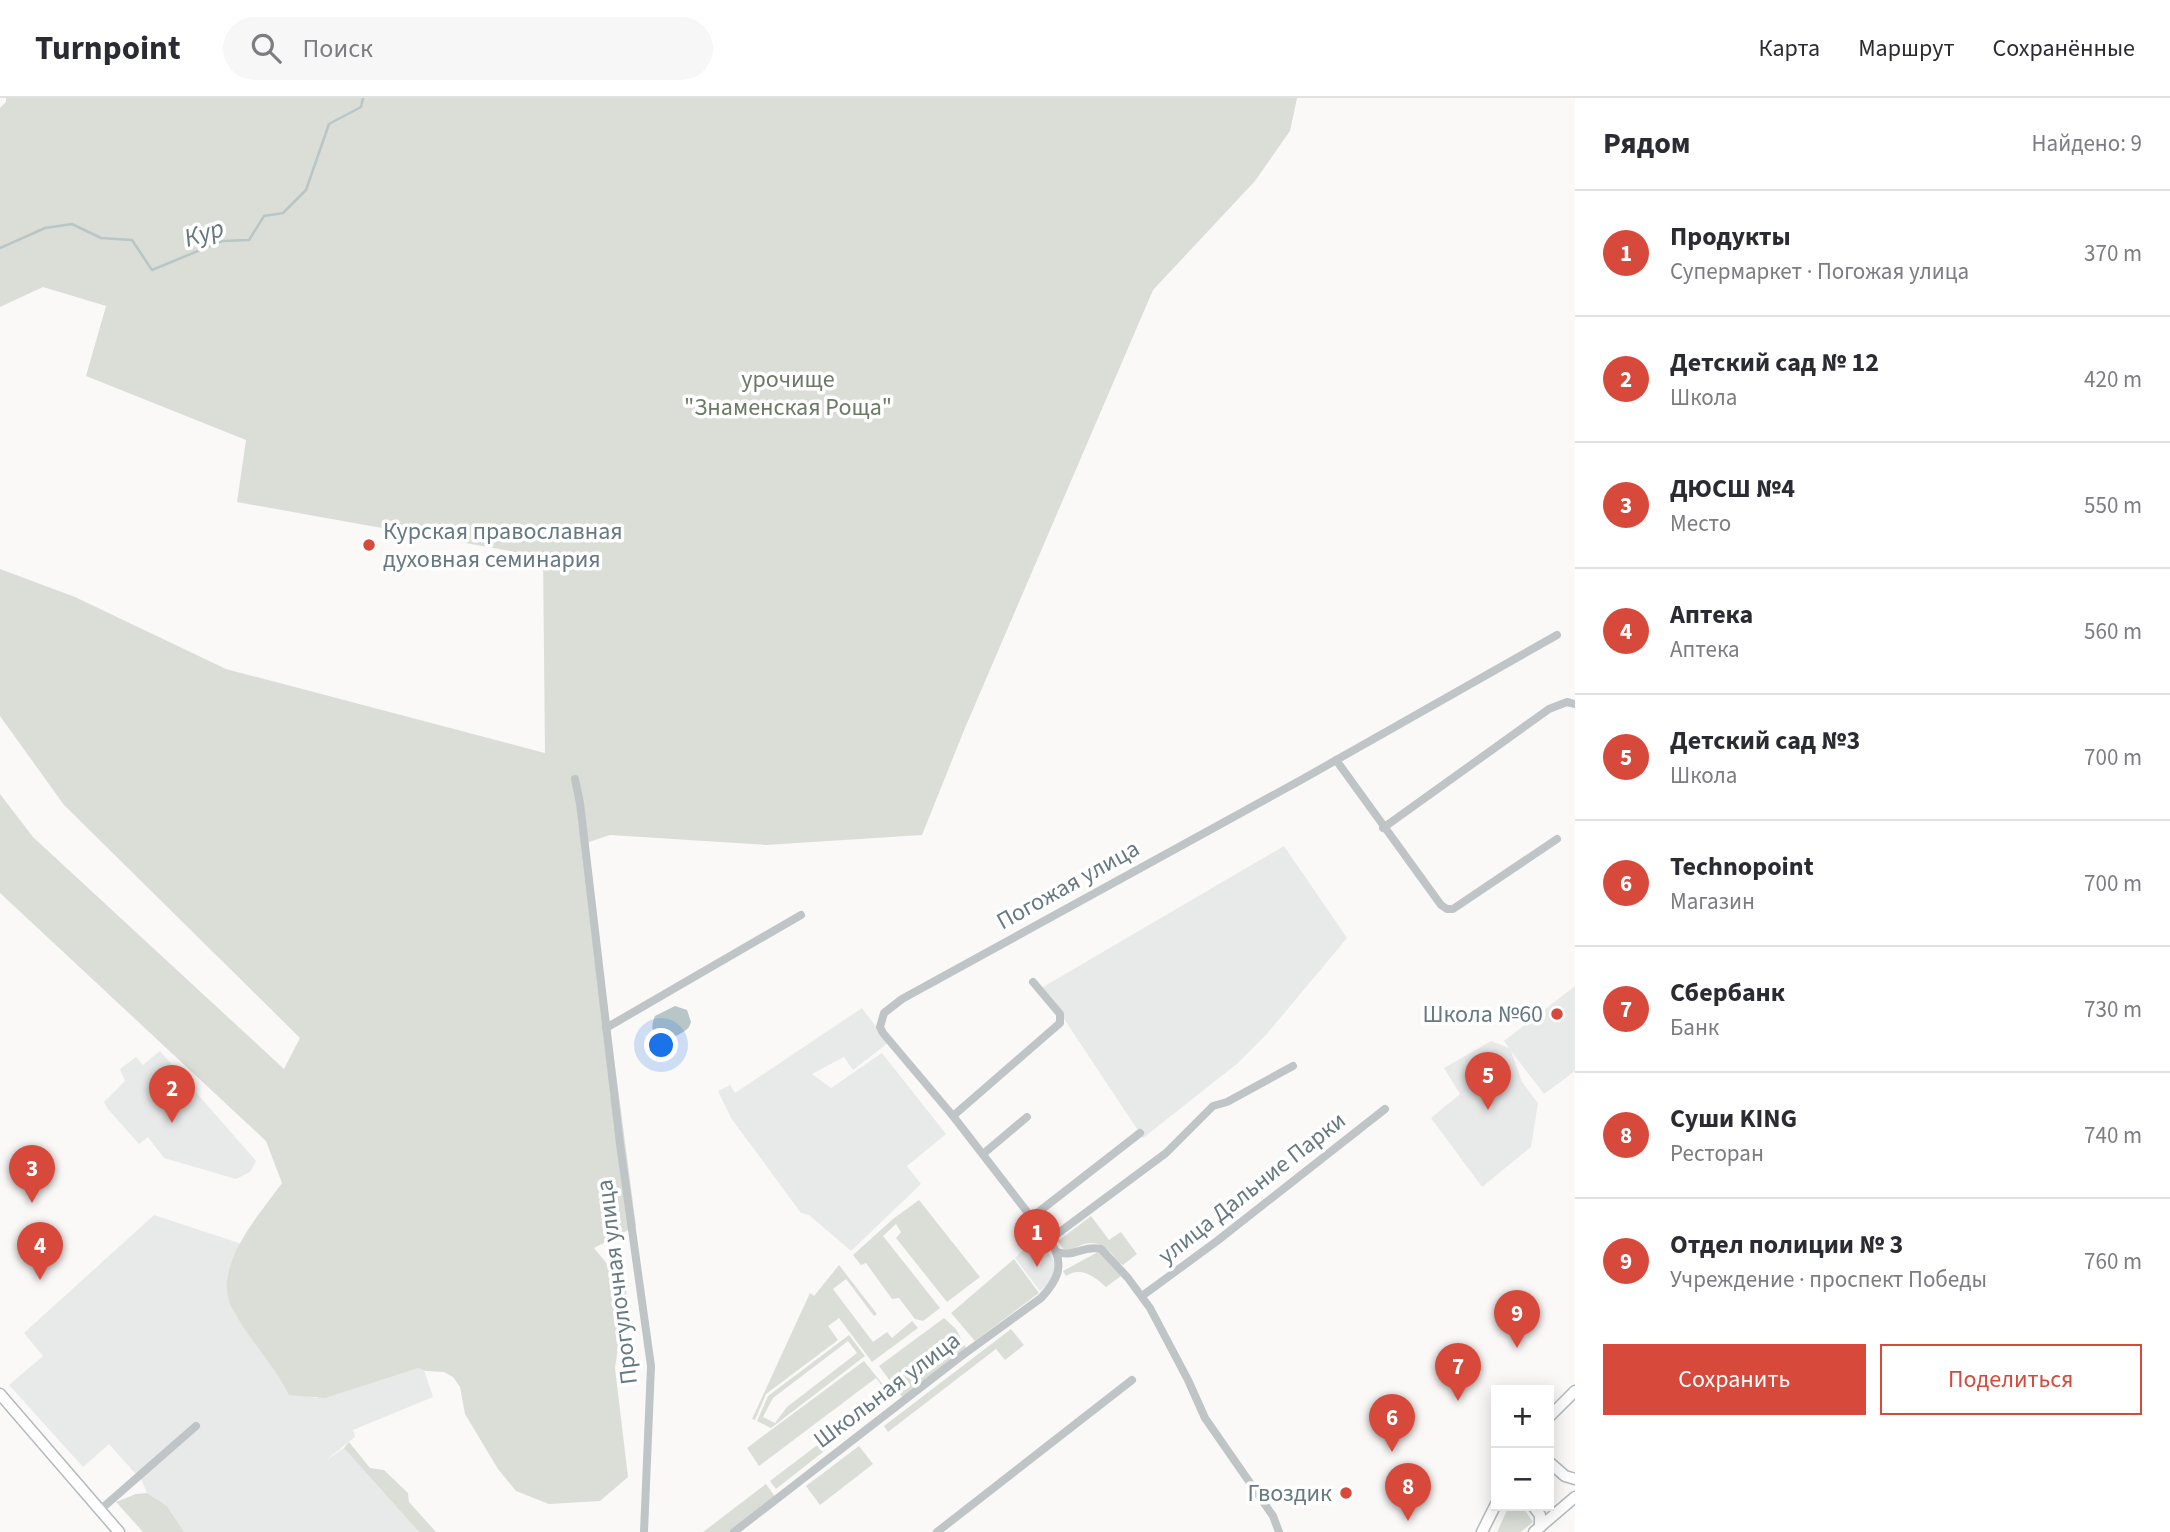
<!DOCTYPE html>
<html lang="ru">
<head>
<meta charset="utf-8">
<style>
	body { margin:0; font-family:"Source Sans 3",sans-serif; background:#f7f7f7; color:#2b2b33 }
	.controls { position:absolute; right:21px; bottom:21px; display:grid; overflow:hidden; border-radius:0px; box-shadow:0 4px 18px #0003 }
	.controls button { width:63px; height:63px; display:grid; place-items:center; padding:0; border:0; border-bottom:2px solid #e1e1e2; background:#fff; color:#2b2b33; font:35px sans-serif }
	.you { position:absolute; left:662px; top:948px; width:24px; height:24px; margin:-18px; border:5px solid #fff; border-radius:50%; background:#1a73e8; box-shadow:0 0 0 10px #1a73e833 }
	.badge { display:grid; place-items:center; width:46px; height:46px; border-radius:50%; background:#d7493b; color:#fff; font-size:23px; font-weight:700 }
	.pin { position:absolute; translate:-50% -58px; filter:drop-shadow(0 2px 4px #0008) }
	.pin::after { content:''; position:absolute; top:37px; width:24px; height:21px; background:inherit; clip-path:polygon(0 0,100% 0,50% 100%) }
	.list { margin:0; padding:0; list-style:none }
	h2 { display:flex; justify-content:space-between; align-items:center; height:91px; margin:0; padding:0 28px; font-size:30px }
	h2 small { font-size:23px; font-weight:400; color:#7c7c81 }
	.list li { display:grid; grid-template-columns:46px 1fr auto; gap:21px; align-items:center; box-sizing:border-box; height:126px; padding:0 28px; border-top:2px solid #e1e1e2 }
	.list b { display:block; font-size:26px; white-space:nowrap }
	.list p { margin:0; font-size:23px; white-space:nowrap; color:#7c7c81 }
	.list em { font-size:23px; font-style:normal; color:#7c7c81 }
	.actions { display:flex; gap:14px; padding:21px 28px }
	.actions a { flex:1; padding:16px 0; border:2px solid #d7493b; border-radius:0px; text-align:center; font-size:24px; color:#d7493b }
	.actions .main { background:#d7493b; color:#fff }
	.icon { flex:none; width:38px; height:38px; fill:none; stroke:currentColor; stroke-width:2; stroke-linecap:round; stroke-linejoin:round }
	.map { position:relative; flex:none; width:1575px; height:1434px; overflow:hidden }
	header { display:flex; align-items:center; gap:42px; box-sizing:border-box; height:98px; padding:0 35px; background:#fff; border-bottom:2px solid #e1e1e2 }
	header strong { font-size:33px }
	nav { display:flex; gap:38px; margin-inline-start:auto; font-size:24px }
	.search { width:490px; height:63px; background:#f7f7f7; display:flex; align-items:center; gap:18px; box-sizing:border-box; padding:0 24px; border-radius:38px; color:#7c7c81; font-size:26px }
	main { display:flex }
	aside { flex:1; background:#fff }
	.map>svg:first-child { display:block }
	.built { fill:#e8e9e9 }
	.green { fill:#dbded7; fill-rule:evenodd }
	.water { fill:#b8c6c8 }
	.lines { fill:none; stroke-linecap:round; stroke-linejoin:round }
	.stream { stroke:#b8c6c8; stroke-width:2.5 }
	.major-casing { stroke:#b3b9bc; stroke-width:13 }
	.minor { stroke:#bfc5c7; stroke-width:8 }
	.major { stroke:#fff; stroke-width:10 }
	.poi-dot { fill:#d7493b; stroke:#fff; stroke-width:2.5 }
	.labels { text-anchor:middle; dominant-baseline:central; stroke-width:7; stroke-linejoin:round; paint-order:stroke }
	.park-label { font-size:24px; fill:#6c7966; stroke:#fff }
	.poi-label { font-size:24px; fill:#667981; stroke:#fff; text-anchor:end }
	.street-label { font-size:24px; fill:#667981; stroke:#fff }
	.water-label { font-size:26px; font-style:italic; fill:#62777a; stroke:#fff }
</style>
</head>
<body>
<header>
<strong>Turnpoint</strong>
<div class="search"><svg class="icon" aria-label="search" viewBox="0 0 24 24"><circle cx="10" cy="10" r="6"/><path d="M15 15l6 6"/></svg>Поиск</div>
<nav><a>Карта</a><a>Маршрут</a><a>Сохранённые</a></nav>
</header>
<main>
<div class="map">
<svg width="1575" height="1434" viewBox="0 0 1575 1434">
	<rect width="100%" height="100%" fill="#faf9f8"/>
	<g class="built">
		<polygon points="1284,748 1347,840 1266,937 1238,965 1143,1040 1043,889"/>
		<polygon points="1575,888 1575,973 1544,996 1511,953 1522,984 1538,1005 1531,1049 1482,1089 1431,1020 1460,996 1444,970 1491,943 1509,950 1504,943"/>
		<polygon points="862,910 888,945 853,972 844,959 812,976 831,990 882,955 946,1036 907,1068 921,1086 851,1153 809,1117 801,1115 731,1020 718,993 730,987 735,995"/>
		<polygon points="160,953 256,1063 250,1074 236,1081 164,1060 148,1039 139,1046 108,1011 104,1004 125,983 120,971 136,959 143,967"/>
		<polygon points="154,1117 242,1146 292,1295 316,1300 422,1266 433,1299 353,1332 355,1339 325,1363 344,1350 419,1434 184,1434 167,1408 147,1395 142,1383 109,1346 83,1369 9,1287 43,1258 24,1235"/>
		<polygon points="1037,1139 1053,1162 1056,1170 1050,1184 1040,1193 1015,1160"/>
	</g>
	<g class="green">
		<path d="M6 0H1297L1290 33 1255 83 1153 192 965 630 922 737 766 747 610 737 586 745 636 1128 594 1150 627 1190 615 1270 628 1379 600 1403 549 1406 516 1393 498 1371 465 1316 460 1289 453 1279 444 1274 426 1273 418 1270 325 1300 289 1297C274 1266 248 1241 232 1210 211 1169 260 1116 282 1085L266 1043 0 795V696L33 739 284 971 300 940 64 707 0 618V471L75 499 226 571 545 655 543 459 237 404 246 342 86 278 106 208 43 189 0 209V10L6 4Z"/>
		<polygon points="919,1102 980,1179 947,1204 896,1140 901,1134 896,1126 883,1138 940,1210 923,1223 915,1221 899,1200 892,1201 866,1165 861,1167 853,1157 893,1121"/>
		<path d="M1091 1118 1109 1142 1121 1134 1137 1156 1123 1167C1117 1164 1115 1159 1111 1155 1096 1140 1085 1144 1069 1153L1063 1151 1058 1143Z"/>
		<path d="M1098 1154H1101L1121 1178 1106 1189C1095 1179 1081 1168 1066 1178L1063 1173Z"/>
		<polygon points="1014,1161 1039,1195 975,1243 951,1215"/>
		<polygon points="839,1167 877,1216 874,1218 846,1181 833,1191 873,1244 887,1234 892,1240 912,1223 918,1230 872,1264 839,1220 828,1228 838,1242 766,1296 755,1322 752,1321 810,1195 814,1198"/>
		<polygon points="944,1220 956,1231 967,1252 903,1300 879,1268"/>
		<polygon points="1011,1231 1024,1247 1005,1262 996,1251 888,1334 884,1328"/>
		<path d="M849 1237 865 1258 771 1330 757 1323 768 1298ZM848 1243 857 1255 787 1309 775 1325 763 1319 773 1300Z"/>
		<polygon points="864,1263 893,1299 776,1391 770,1383 887,1294 876,1280 759,1368 747,1350"/>
		<polygon points="349,1344 370,1370 384,1372 408,1395 409,1404 436,1434 419,1434 344,1350"/>
		<polygon points="859,1348 873,1366 820,1407 806,1388"/>
		<polygon points="766,1386 776,1400 734,1434 703,1434"/>
		<polygon points="147,1395 167,1408 184,1434 143,1434 116,1404 136,1396"/>
		<polygon points="1509,1408 1522,1408 1533,1424 1521,1434 1497,1434"/>
	</g>
	<path class="water" d="M675 908 687 912 691 924 689 929C676 944 643 946 655 918Z"/>
	<g class="lines">
		<polyline class="stream" points="0,150 45,130 72,126 101,140 132,142 152,172 222,143 249,142 264,118 283,115 306,92 329,26 361,9 363,0"/>
		<defs>
			<g id="major">
				<polyline points="0,1296 119,1434"/>
				<polyline points="1549,1319 1575,1293"/>
				<polyline points="1549,1364 1565,1378 1575,1381"/>
				<polyline points="1533,1408 1540,1417 1540,1429"/>
				<polyline points="1482,1434 1496,1406"/>
				<polyline points="1534,1434 1575,1399"/>
			</g>
		</defs>
		<use href="#major" class="major-casing"/>
		<g class="minor">
			<polyline points="1336,662 1441,807 1447,811 1453,811 1557,741"/>
			<polyline points="575,681 580,705 620,1046 651,1268 644,1434"/>
			<polyline points="1383,730 1549,611 1567,604 1575,606"/>
			<polyline points="606,930 801,817"/>
			<polyline points="953,1018 1060,925 1060,916 1033,884"/>
			<polyline points="983,1056 1027,1019"/>
			<polyline points="1032,1119 1140,1035"/>
			<polyline points="1049,1142 1166,1055 1213,1008 1227,1004 1293,968"/>
			<path d="M1057 1154C1074 1160 1081 1147 1101 1151L1128 1180 1150 1210 1188 1282 1205 1320 1273 1418 1279 1434"/>
			<polyline points="1142,1198 1217,1143 1385,1011"/>
			<polyline points="100,1412 196,1328"/>
			<path d="M734 1434 960 1259 1041 1200C1057 1183 1065 1168 1052 1146L953 1018 883 935 880 929 884 915 902 901 1301 682 1557 537"/>
			<polyline points="937,1434 1132,1282"/>
		</g>
		<use href="#major" class="major"/>
	</g>
	<g class="poi-dot">
		<circle cx="369" cy="447" r="7"/>
		<circle cx="1557" cy="916" r="7"/>
		<circle cx="1346" cy="1395" r="7"/>
	</g>
	<g class="labels">
		<g class="park-label">
			<text x="788" y="281">урочище<tspan x="788" dy="28">"Знаменская Роща"</tspan></text>
		</g>
		<g class="poi-label">
			<text x="383" y="433" text-anchor="start">Курская православная<tspan x="383" dy="28">духовная семинария</tspan></text>
			<text x="1543" y="916">Школа №60</text>
			<text x="1332" y="1395">Гвоздик</text>
		</g>
		<g class="street-label">
			<text transform="translate(1068 787) rotate(-29)">Погожая улица</text>
			<text transform="translate(1252 1090) rotate(-38)">улица Дальние Парки</text>
			<text transform="translate(617 1184) rotate(-97)">Прогулочная улица</text>
			<text transform="translate(887 1292) rotate(-37)">Школьная улица</text>
		</g>
		<g class="water-label">
			<text transform="translate(204 135) rotate(-17)">Кур</text>
		</g>
	</g>
</svg>
<div class="controls">
<button>+</button>
<button>−</button>
</div>
<div class="you"></div>
<div class="pin badge" style="left:1037px;top:1169px">1</div>
<div class="pin badge" style="left:172px;top:1025px">2</div>
<div class="pin badge" style="left:32px;top:1105px">3</div>
<div class="pin badge" style="left:40px;top:1182px">4</div>
<div class="pin badge" style="left:1488px;top:1012px">5</div>
<div class="pin badge" style="left:1392px;top:1354px">6</div>
<div class="pin badge" style="left:1458px;top:1303px">7</div>
<div class="pin badge" style="left:1408px;top:1423px">8</div>
<div class="pin badge" style="left:1517px;top:1250px">9</div>
</div>
<aside>
<h2>Рядом<small>Найдено: 9</small></h2>
<ul class="list">
<li><span class="badge">1</span><div><b>Продукты</b><p>Супермаркет · Погожая улица</p></div><em>370 m</em></li>
<li><span class="badge">2</span><div><b>Детский сад № 12</b><p>Школа</p></div><em>420 m</em></li>
<li><span class="badge">3</span><div><b>ДЮСШ №4</b><p>Место</p></div><em>550 m</em></li>
<li><span class="badge">4</span><div><b>Аптека</b><p>Аптека</p></div><em>560 m</em></li>
<li><span class="badge">5</span><div><b>Детский сад №3</b><p>Школа</p></div><em>700 m</em></li>
<li><span class="badge">6</span><div><b>Technopoint</b><p>Магазин</p></div><em>700 m</em></li>
<li><span class="badge">7</span><div><b>Сбербанк</b><p>Банк</p></div><em>730 m</em></li>
<li><span class="badge">8</span><div><b>Суши KING</b><p>Ресторан</p></div><em>740 m</em></li>
<li><span class="badge">9</span><div><b>Отдел полиции № 3</b><p>Учреждение · проспект Победы</p></div><em>760 m</em></li>
</ul>
<div class="actions"><a class="main">Сохранить</a><a>Поделиться</a></div>
</aside>
</main>
</body>
</html>
